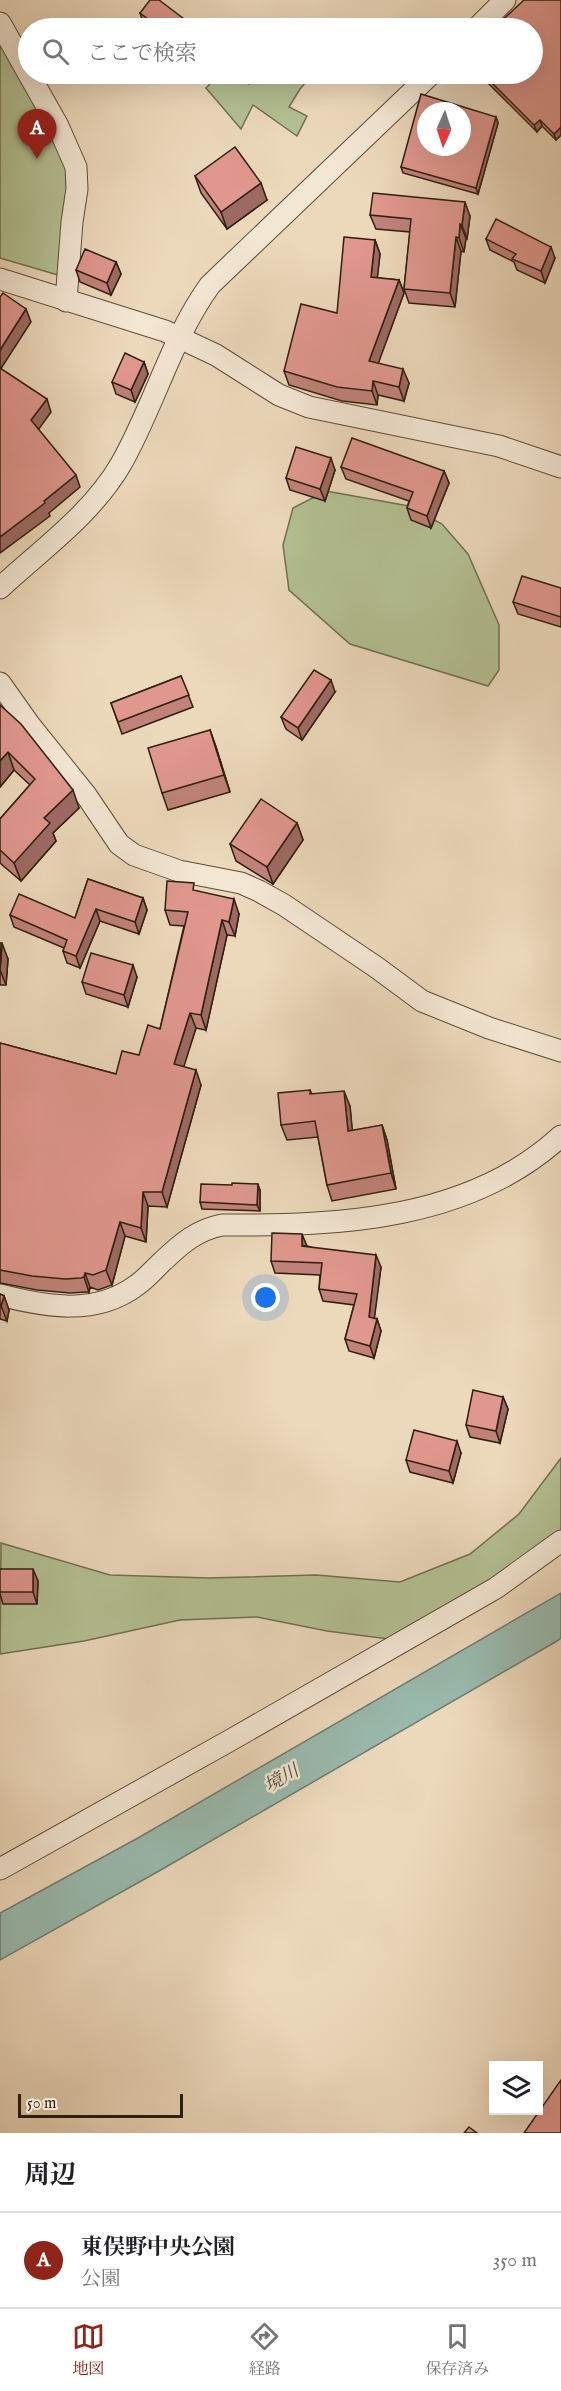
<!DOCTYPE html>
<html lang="ja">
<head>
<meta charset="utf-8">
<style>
	body { margin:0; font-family:"IM FELL English","Noto Serif JP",serif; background:#f2f2f2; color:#202124 }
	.controls { position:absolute; right:18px; bottom:18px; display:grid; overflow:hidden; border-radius:0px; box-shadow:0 6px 24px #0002 }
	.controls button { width:54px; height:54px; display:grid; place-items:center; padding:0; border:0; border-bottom:2px solid #e0e0e0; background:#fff; color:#202124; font:30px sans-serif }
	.compass { position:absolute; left:417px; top:102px; width:54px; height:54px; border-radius:50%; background:#fff; box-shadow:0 6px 24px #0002; rotate:183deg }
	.scale { position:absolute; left:18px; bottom:15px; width:165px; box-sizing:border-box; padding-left:6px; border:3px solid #2e1f0f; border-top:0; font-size:16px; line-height:21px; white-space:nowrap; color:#2e1f0f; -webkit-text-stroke:4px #f3e6d3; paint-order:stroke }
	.you { position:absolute; left:266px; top:1298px; width:21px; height:21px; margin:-15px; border:4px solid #fff; border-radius:50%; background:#1a73e8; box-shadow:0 0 0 9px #1a73e833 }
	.badge { display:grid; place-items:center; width:39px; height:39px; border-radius:50%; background:#8f2418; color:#fff; font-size:20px; font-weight:700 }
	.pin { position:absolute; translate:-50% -50px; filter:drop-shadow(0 2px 3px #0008) }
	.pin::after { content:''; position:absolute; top:32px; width:21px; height:18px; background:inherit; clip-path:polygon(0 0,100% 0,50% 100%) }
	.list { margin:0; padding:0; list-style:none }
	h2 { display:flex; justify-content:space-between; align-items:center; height:78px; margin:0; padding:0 24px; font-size:26px }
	h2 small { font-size:20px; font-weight:400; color:#757577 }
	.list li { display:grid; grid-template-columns:39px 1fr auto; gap:18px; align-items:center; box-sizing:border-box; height:96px; padding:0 24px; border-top:2px solid #e0e0e0 }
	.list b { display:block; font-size:22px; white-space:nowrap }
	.list p { margin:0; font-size:20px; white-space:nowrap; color:#757577 }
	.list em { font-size:20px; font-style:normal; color:#757577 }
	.icon { flex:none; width:33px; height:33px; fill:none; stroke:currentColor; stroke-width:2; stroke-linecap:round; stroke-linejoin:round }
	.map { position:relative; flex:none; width:561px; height:2133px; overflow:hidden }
	.search { position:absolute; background:#fff; box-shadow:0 6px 24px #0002; left:18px; right:18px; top:18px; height:66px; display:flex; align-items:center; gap:15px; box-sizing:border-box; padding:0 21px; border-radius:33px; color:#757577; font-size:22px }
	.sheet { height:174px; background:#fff }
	nav { display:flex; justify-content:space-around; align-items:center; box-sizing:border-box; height:84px; border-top:2px solid #e0e0e0; background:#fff; font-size:16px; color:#757577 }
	nav a { display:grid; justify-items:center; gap:3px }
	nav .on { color:#8f2418 }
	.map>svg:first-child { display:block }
	.green { fill:#b3c093; stroke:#707051; stroke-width:1.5 }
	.water { fill:#99baae; stroke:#6e7c6e; stroke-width:1.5 }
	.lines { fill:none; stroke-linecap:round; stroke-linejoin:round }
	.street-casing { stroke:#5e4d3a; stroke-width:23 }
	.street { stroke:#f3e6d3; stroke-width:21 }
	.wall { fill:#c1827a; stroke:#2e1f0f; stroke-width:1.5 }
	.shaded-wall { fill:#9d6a63; stroke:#2e1f0f; stroke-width:1.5 }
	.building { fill:#e0978e; stroke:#2e1f0f; stroke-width:1.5; fill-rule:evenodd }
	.labels { text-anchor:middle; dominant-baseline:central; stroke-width:5; stroke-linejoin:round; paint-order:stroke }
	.water-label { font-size:18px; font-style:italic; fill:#4e4e3f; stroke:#f3e6d3 }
</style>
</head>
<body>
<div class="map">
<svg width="561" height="2133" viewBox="0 0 561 2133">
	<rect width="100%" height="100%" fill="#ecd8bb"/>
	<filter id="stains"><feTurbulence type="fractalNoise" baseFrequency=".00333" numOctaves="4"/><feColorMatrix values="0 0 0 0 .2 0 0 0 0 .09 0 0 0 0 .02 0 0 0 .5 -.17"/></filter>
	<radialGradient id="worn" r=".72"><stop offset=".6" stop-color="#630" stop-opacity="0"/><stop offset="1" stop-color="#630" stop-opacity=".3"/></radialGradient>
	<g class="green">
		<polygon points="0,32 70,152 68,278 0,258"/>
		<polygon points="220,74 239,74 249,84 255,74 296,74 307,81 300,89 289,107 307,116 297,136 253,105 241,129 206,88"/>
		<polygon points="326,491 409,506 442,524 468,554 499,625 499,670 488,686 350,644 289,590 283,545 293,508"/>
		<polygon points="561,1458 561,1541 404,1641 327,1631 257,1617 180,1620 84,1641 0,1654 1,1543 110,1575 209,1578 316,1575 400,1582 470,1554 519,1514"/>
	</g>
	<polygon class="water" points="561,1593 561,1638 557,1641 159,1871 0,1960 0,1913 138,1838"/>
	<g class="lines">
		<defs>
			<g id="street">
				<polyline points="0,23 58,126 76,167 77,189 72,222 66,301"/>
				<polyline points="477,28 505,0"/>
				<polyline points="0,279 165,331 216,355 279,395 309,407 499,446 561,467"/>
				<path d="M0 588C42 549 92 514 121 464 154 406 171 339 210 285L431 74"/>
				<polyline points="0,683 29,724 86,795 119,844 134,855 179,871 241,883 259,891 284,905 376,967 422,1001 489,1028 561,1051"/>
				<path d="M0 1295C46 1307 96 1316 137 1285 147 1278 155 1268 164 1260 182 1243 197 1230 222 1225 340 1226 470 1220 561 1136"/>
				<polyline points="0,1869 229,1741 496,1588 561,1541"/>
			</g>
		</defs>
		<use href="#street" class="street-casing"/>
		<use href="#street" class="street"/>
	</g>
	<g class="wall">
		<polygon points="561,0 561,135 556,140 542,126 537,132 479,74 532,74"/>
		<polygon points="140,13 196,28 148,28 144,25"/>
		<polygon points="496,117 498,123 478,194 403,173 401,167"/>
		<polygon points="195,176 267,200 227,229 201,193"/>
		<polygon points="370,215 470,216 467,239 466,238 464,252 461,251 455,307 409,303 404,289 410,232 376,229"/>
		<polygon points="486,239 555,258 545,283 517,270 514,262 490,250"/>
		<polygon points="375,240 380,254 377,278 399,280 404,293 378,363 409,383 404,401 378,395 377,405 342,401 289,385 284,371 337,313"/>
		<polygon points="116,262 121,274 111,295 80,282 76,270"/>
		<polygon points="144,362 148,374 135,402 116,394 112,382"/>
		<polygon points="341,467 444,471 449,483 431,528 411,520 407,508 409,501 346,479"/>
		<polygon points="335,470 325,501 290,490 286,478"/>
		<polygon points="561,588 561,627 518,614 513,602"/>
		<polygon points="181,676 193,707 122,734 111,703"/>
		<polygon points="335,692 302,740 286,729 281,717"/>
		<polygon points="0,705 79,808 53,833 56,841 21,881 0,863 0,819 30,785 14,770 0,787"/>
		<polygon points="210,730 216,747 230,792 168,810 162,793"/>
		<polygon points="297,823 303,840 273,884 236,861 230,844"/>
		<polygon points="88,879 143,898 147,910 139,934 100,921 80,968 67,963 63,951 64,948 14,927 10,915 75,918"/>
		<polygon points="197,891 239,914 235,936 227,935 206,1030 196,1028 183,1067 201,1085 167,1207 148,1206 146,1242 125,1236 112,1285 98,1290 90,1287 89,1292 86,1292 70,1293 37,1290 0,1283 0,1043 116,1074 139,1055 160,1029 184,926 170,925 165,910"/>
		<polygon points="0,943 8,959 6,985 0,985"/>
		<polygon points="137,977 128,1007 86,994 82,982"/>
		<polygon points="310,1090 312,1094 350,1106 352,1131 382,1125 387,1140 396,1189 332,1201 327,1185 318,1137 287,1140 281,1125"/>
		<polygon points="260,1190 260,1211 202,1209 200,1202"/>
		<polygon points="307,1246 381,1267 374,1318 377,1319 381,1331 374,1358 349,1351 345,1339 354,1305 323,1301 319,1289 320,1275 275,1273 271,1261"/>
		<polygon points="0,1294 4,1296 9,1310 7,1321 0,1319"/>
		<polygon points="503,1397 508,1409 500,1443 470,1437 466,1425"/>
		<polygon points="461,1453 453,1483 410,1472 406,1460"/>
		<polygon points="0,1569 38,1581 37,1604 3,1604 0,1594"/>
	</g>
	<g class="shaded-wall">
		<polygon points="496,117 498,123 478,194 476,188"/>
		<polygon points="540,120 542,126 537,132 534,125"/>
		<polygon points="561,127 561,135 556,140 554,134"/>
		<polygon points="261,183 267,200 227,229 221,212"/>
		<polygon points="465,202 470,216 467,239 462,225"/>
		<polygon points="460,224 466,238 464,252 459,238"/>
		<polygon points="456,237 461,251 455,307 450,293"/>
		<polygon points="375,240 380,254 376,291 371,277"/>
		<polygon points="551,247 555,258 545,283 541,271"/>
		<polygon points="116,262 121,274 111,295 107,283"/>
		<polygon points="399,280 404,293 374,375 369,361"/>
		<polygon points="26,309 31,322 0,370 0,350"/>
		<polygon points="144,362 148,374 135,402 131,390"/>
		<polygon points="403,369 409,383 404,401 399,387"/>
		<polygon points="373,381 378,395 377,405 372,391"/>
		<polygon points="47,399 51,412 36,433 31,420"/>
		<polygon points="331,458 335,470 325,501 320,489"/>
		<polygon points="444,471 449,483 431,528 427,516"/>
		<polygon points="76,475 80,487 49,513 50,516 0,553 0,537"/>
		<polygon points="331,680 335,692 302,740 298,728"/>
		<polygon points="210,730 216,747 230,792 224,775"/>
		<polygon points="8,752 14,770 0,787 0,761"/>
		<polygon points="73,790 79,808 53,833 56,841 21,881 14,863 44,818"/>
		<polygon points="297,823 303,840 273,884 267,867"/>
		<polygon points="143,898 147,910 139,934 135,922"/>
		<polygon points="234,899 239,914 235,936 229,922"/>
		<polygon points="96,909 100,921 80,968 76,956"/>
		<polygon points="222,920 227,935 206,1030 201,1015"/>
		<polygon points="2,943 8,959 6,985 0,970"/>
		<polygon points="133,965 137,977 128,1007 124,995"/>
		<polygon points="190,1013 196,1028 180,1079 174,1064"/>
		<polygon points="196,1070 201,1085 167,1207 162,1192"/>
		<polygon points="344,1091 350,1106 354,1147 348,1131"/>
		<polygon points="382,1125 387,1140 396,1189 391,1173"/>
		<polygon points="258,1184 260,1190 260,1211 257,1205"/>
		<polygon points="143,1192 148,1206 146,1242 141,1228"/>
		<polygon points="120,1222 125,1236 112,1285 106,1270"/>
		<polygon points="302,1234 307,1246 302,1246"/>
		<polygon points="376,1255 381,1267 373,1329 369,1317"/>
		<polygon points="85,1273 90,1287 89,1292 84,1277"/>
		<polygon points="4,1296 9,1310 7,1321 1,1306"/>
		<polygon points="377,1319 381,1331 374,1358 370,1346"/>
		<polygon points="503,1397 508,1409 500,1443 496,1431"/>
		<polygon points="457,1441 461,1453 453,1483 449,1471"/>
		<polygon points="33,1569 38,1581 37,1604 33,1592"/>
	</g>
	<g class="building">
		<polygon points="150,0 159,0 196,28 160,28 140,13"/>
		<polygon points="524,0 561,0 561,127 554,134 540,120 534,125 483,74 532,74 532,28 494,28"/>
		<path d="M421 94 496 117 476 188 401 167ZM426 111H462V147H426Z"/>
		<polygon points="235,147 261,183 221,212 195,176"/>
		<polygon points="373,193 465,202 462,225 460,224 459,238 456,237 450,293 404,289 411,219 370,215"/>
		<polygon points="496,219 551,247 541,271 512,259 516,254 486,239"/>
		<polygon points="344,237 375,240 371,277 399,280 369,361 403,369 399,387 373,381 372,391 337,387 284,371 301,304 337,313"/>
		<polygon points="85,249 116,262 107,283 76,270"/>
		<polygon points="3,293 26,309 0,350 0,297"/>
		<polygon points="125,353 144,362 131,390 112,382"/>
		<polygon points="0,368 47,399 31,420 76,475 44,501 45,503 0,537"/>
		<polygon points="352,438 444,471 427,516 407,508 413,492 341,467"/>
		<polygon points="296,447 331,458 320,489 286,478"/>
		<polygon points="522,576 561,588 561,617 513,602"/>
		<polygon points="314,670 331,680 298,728 281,717"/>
		<polygon points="181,676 189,695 118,722 111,703"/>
		<polygon points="0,705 21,724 73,790 44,818 50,823 14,863 0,850 0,819 35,779 8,752 0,761"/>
		<polygon points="210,730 224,775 162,793 148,748"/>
		<polygon points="261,799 297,823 267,867 230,844"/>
		<polygon points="88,879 143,898 135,922 96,909 76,956 63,951 67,940 10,915 19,894 75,918"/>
		<polygon points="167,881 194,883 193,890 234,899 229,922 222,920 201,1015 190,1013 174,1064 196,1070 162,1192 143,1192 141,1228 120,1222 106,1270 93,1275 85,1273 84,1277 81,1278 65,1279 32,1276 0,1270 0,1043 116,1074 122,1051 139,1055 148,1025 160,1029 188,912 165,910"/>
		<polygon points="0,943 2,943 0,970"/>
		<polygon points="91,953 133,965 124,995 82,982"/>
		<polygon points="310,1090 310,1094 344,1091 348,1131 382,1125 391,1173 327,1185 315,1121 281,1125 278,1093"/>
		<polygon points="232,1183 258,1184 257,1205 200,1202 201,1184 232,1185"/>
		<polygon points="272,1233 302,1234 302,1246 376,1255 369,1317 377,1319 370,1346 345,1339 357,1294 319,1289 322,1263 271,1261"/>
		<polygon points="0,1294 4,1296 1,1306 0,1306"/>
		<polygon points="473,1390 503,1397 496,1431 466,1425"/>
		<polygon points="414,1430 457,1441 449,1471 406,1460"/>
		<rect x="0" y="1569" width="33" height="23"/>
		<polygon points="561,2080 561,2133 524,2133"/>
		<polygon points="469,2127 477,2133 464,2133"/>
	</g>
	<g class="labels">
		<g class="water-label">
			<text transform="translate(282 1779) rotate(-30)">境川</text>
		</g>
	</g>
	<rect width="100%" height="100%" filter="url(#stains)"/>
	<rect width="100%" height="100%" fill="url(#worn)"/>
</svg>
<div class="controls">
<button><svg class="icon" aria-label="layers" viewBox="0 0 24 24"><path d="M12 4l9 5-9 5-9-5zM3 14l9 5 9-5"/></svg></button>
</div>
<svg class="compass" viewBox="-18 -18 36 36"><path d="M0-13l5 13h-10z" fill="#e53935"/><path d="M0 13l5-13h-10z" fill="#757577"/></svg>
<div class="scale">50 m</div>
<div class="you"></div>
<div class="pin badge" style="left:37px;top:159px">A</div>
<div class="search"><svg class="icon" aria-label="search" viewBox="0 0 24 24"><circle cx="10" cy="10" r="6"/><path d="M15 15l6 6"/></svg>ここで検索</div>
</div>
<section class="sheet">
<h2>周辺<small></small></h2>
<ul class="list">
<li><span class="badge">A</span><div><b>東俣野中央公園</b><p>公園</p></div><em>350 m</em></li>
</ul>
</section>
<nav>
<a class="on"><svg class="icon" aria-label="map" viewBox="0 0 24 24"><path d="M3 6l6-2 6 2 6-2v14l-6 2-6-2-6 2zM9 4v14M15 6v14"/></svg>地図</a>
<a><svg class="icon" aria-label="directions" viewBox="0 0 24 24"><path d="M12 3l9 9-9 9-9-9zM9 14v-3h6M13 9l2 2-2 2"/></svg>経路</a>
<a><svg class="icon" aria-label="saved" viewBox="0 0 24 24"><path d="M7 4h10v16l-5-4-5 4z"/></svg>保存済み</a>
</nav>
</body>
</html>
